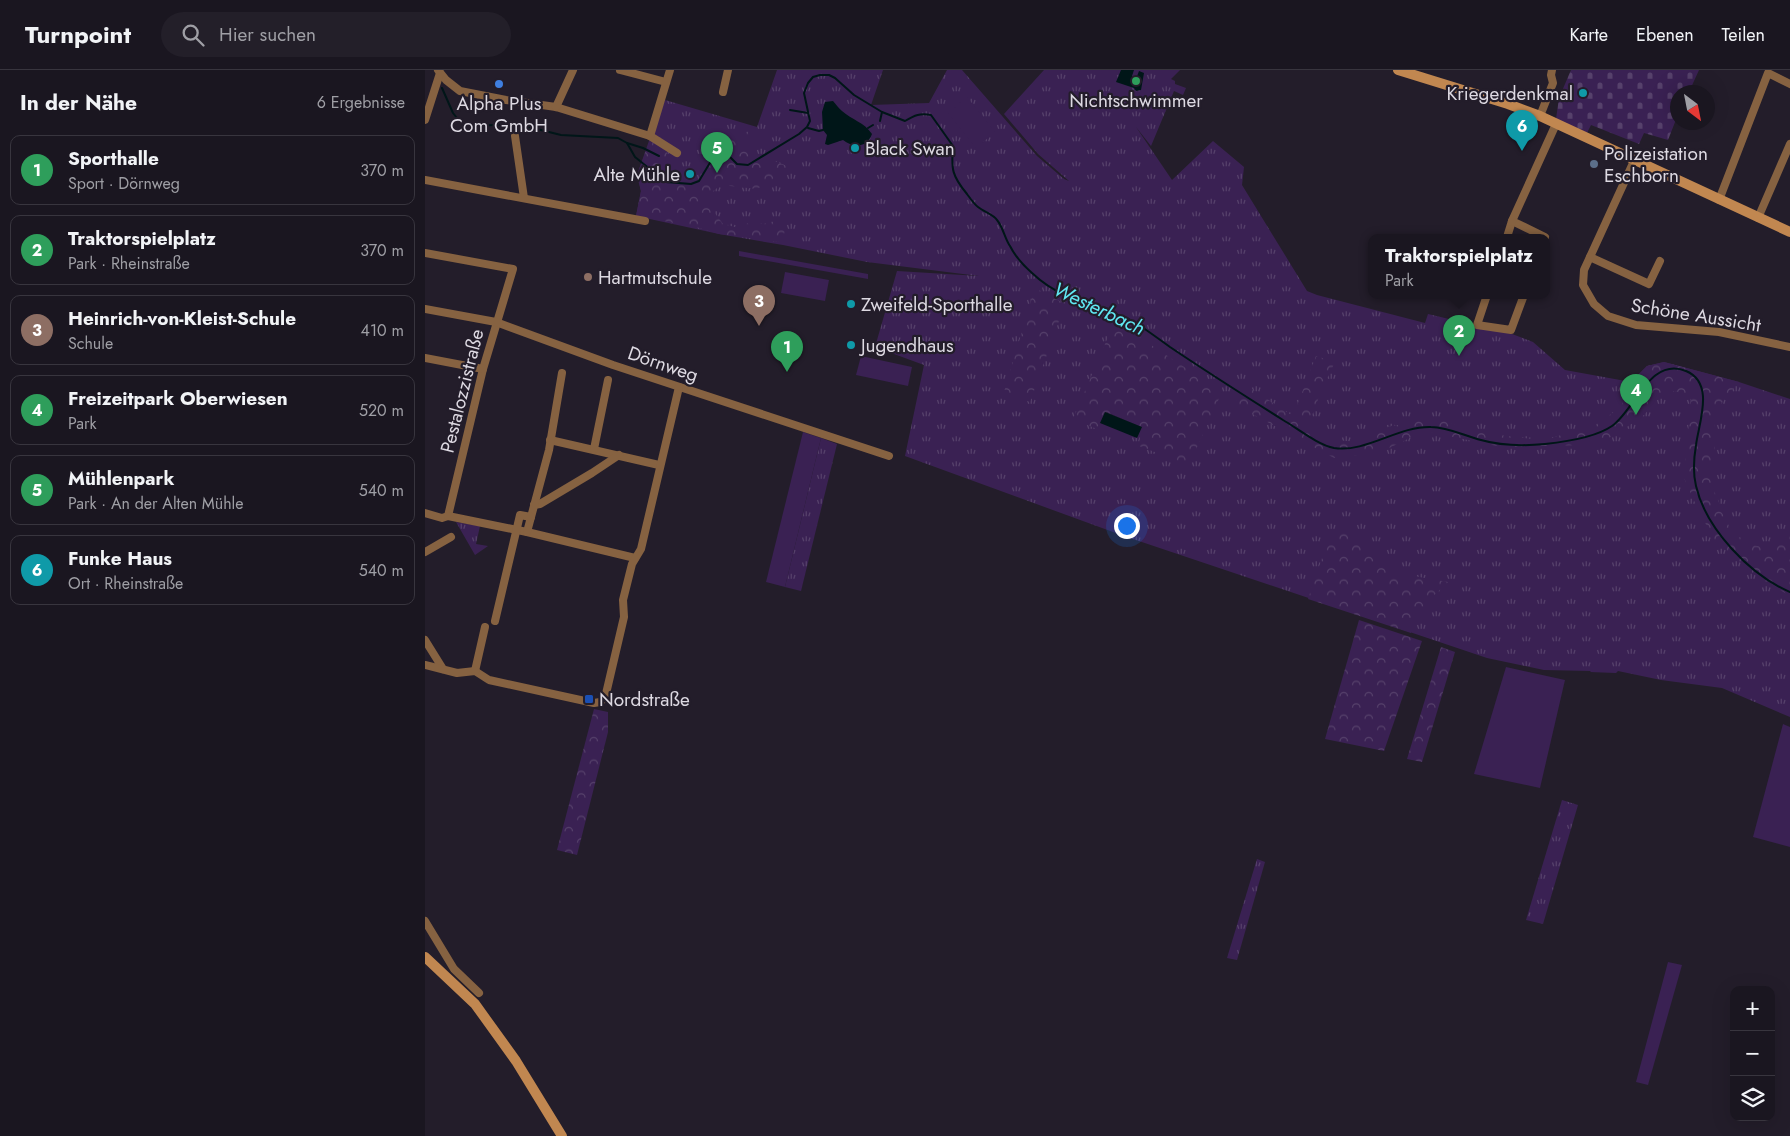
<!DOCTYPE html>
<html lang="de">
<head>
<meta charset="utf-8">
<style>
	body { margin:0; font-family:Jost,sans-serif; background:#231f29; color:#f1f3f6 }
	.controls { position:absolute; right:15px; bottom:15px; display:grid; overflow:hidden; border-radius:10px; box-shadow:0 5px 20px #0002 }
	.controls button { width:45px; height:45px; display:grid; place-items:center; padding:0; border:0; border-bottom:1px solid #38353e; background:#1a1620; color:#f1f3f6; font:25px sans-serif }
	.compass { position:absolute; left:1245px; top:15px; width:45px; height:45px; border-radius:50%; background:#1a1620; box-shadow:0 5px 20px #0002; rotate:148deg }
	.you { position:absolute; left:701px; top:455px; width:18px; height:18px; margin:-12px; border:4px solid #fff; border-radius:50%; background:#1a73e8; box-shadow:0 0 0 8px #1a73e833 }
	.badge { display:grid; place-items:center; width:32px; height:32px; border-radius:50%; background:#8c9099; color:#fff; font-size:16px; font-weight:700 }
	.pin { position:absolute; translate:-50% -41px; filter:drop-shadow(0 1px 2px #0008) }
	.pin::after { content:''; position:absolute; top:26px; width:18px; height:15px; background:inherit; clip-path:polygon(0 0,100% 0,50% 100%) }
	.popup { position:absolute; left:943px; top:164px; width:182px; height:65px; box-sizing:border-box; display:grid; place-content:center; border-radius:10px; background:#1a1620; filter:drop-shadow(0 1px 4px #0005); font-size:16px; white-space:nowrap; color:#9f9fa5 }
	.popup b { font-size:19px; color:#f1f3f6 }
	.popup::after { content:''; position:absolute; left:50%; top:100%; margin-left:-10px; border:10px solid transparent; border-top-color:#1a1620 }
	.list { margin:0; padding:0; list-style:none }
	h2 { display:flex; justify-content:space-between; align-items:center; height:65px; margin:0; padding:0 20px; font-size:21px }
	h2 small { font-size:16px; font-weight:400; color:#9f9fa5 }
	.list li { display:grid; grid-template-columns:32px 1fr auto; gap:15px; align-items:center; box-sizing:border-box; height:70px; margin:0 10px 10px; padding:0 10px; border:1px solid #38353e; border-radius:10px }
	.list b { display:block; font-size:19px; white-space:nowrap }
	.list p { margin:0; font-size:16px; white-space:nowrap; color:#9f9fa5 }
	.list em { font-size:16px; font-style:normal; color:#9f9fa5 }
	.icon { flex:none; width:28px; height:28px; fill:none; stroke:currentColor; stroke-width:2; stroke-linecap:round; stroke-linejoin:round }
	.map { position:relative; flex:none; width:1365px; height:1066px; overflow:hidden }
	header { display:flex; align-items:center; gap:30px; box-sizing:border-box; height:70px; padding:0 25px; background:#1a1620; border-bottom:1px solid #38353e }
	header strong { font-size:24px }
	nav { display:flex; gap:28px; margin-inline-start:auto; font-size:18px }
	.search { width:350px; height:45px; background:#231f29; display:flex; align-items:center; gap:12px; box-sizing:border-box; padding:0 18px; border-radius:28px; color:#9f9fa5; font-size:19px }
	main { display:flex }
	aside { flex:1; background:#1a1620 }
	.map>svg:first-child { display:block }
	.grass { fill:url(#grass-tufts); fill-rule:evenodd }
	.forest { fill:url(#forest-crowns) }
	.cemetery { fill:url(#cemetery-stones) }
	.garden { fill:#3a2153 }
	.water { fill:#001618 }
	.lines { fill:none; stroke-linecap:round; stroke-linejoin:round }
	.stream { stroke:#001618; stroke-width:2 }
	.street { stroke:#866241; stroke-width:8 }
	.secondary { stroke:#c18750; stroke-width:10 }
	.leisure-dot { fill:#2e9e5b; stroke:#231d2a; stroke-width:2 }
	.shop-dot { fill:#3f7fe0; stroke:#231d2a; stroke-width:2 }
	.culture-dot { fill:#0f9aa8; stroke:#231d2a; stroke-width:2 }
	.service-dot { fill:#5c6f8a; stroke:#231d2a; stroke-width:2 }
	.education-dot { fill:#8d6e63; stroke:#231d2a; stroke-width:2 }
	.transit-dot { fill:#1a4fb4; stroke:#231d2a; stroke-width:2 }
	.labels { text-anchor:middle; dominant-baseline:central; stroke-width:4.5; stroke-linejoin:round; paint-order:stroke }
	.poi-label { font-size:19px; fill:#ddd9e2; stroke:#231d2a; text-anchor:start }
	.street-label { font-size:19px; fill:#ddd9e2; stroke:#231d2a }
	.water-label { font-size:20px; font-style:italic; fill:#60e9f3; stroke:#231d2a }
</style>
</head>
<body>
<header>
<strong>Turnpoint</strong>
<div class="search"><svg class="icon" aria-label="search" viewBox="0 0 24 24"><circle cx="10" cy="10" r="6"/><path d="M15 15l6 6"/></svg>Hier suchen</div>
<nav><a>Karte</a><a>Ebenen</a><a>Teilen</a></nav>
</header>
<main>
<aside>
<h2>In der Nähe<small>6 Ergebnisse</small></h2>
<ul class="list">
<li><span class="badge" style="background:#2e9e5b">1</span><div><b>Sporthalle</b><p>Sport · Dörnweg</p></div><em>370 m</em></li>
<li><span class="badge" style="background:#2e9e5b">2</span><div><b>Traktorspielplatz</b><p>Park · Rheinstraße</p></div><em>370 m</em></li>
<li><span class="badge" style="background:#8d6e63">3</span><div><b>Heinrich-von-Kleist-Schule</b><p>Schule</p></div><em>410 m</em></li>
<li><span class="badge" style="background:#2e9e5b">4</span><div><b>Freizeitpark Oberwiesen</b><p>Park</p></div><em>520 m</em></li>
<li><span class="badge" style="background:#2e9e5b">5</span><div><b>Mühlenpark</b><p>Park · An der Alten Mühle</p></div><em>540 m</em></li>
<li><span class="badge" style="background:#0f9aa8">6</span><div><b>Funke Haus</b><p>Ort · Rheinstraße</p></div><em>540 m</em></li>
</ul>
</aside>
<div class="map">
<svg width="1365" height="1066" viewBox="0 0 1365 1066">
	<defs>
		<pattern id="grass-tufts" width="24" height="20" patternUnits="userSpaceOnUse" patternTransform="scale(1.25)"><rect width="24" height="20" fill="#3a2153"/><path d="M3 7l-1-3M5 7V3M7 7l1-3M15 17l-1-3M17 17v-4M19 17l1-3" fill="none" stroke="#56416b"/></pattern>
		<pattern id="forest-crowns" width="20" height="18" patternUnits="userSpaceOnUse" patternTransform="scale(1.25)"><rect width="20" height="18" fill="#3a2153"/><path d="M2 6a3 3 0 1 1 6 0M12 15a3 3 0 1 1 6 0" fill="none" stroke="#56416b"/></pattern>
		<pattern id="cemetery-stones" width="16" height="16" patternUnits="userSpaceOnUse" patternTransform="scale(1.25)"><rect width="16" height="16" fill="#3a2153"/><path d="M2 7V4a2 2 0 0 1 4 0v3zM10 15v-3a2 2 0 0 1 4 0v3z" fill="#56416b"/></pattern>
	</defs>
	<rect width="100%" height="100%" fill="#231d2a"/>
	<g class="grass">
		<path d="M352 0H458L446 35 504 33 522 0H537L612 86 639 109 644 111 613 84 579 44 619 0H755L746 9 750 11V14L761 18 758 25 749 21 726 76 711 57 747 110 788 71 819 97 817 115 882 221 892 225 1000 253 1003 244 1087 264 1108 272 1140 300 1206 312 1222 296 1239 292 1314 312 1365 329V647L1297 618 1236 610 1193 601 1191 603 1165 602 1166 601 1119 600 1062 588 699 466 480 386 499 295 450 277 472 201 554 206 442 192 358 175 294 164 211 146 216 121 212 105 240 30 332 57ZM797 322 717 357 680 342Z"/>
		<polygon points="396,368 412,374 376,521 360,517"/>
		<polygon points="31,452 55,456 51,474 63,476 50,485"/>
		<polygon points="1137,730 1153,735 1118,854 1101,850"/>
		<polygon points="832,789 840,792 812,890 802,888"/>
	</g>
	<g class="forest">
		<polygon points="330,58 322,80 367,98 332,119 296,115 283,125 286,138 298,154 310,157 324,153 338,154 354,150 362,152 358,168 355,172 294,164 271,157 211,146 216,121 212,105 225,68 248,88 244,93 259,111 273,110 287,88 286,69 307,69"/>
		<polygon points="610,218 640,234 605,332 579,322"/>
		<polygon points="689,253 714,267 797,322 764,395 714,376 716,357 681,342 672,359 648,349"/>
		<polygon points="891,286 910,292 897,319 886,348 888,356 902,369 931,372 965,356 982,354 999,348 1018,350 1050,362 1116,370 1166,358 1196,337 1206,312 1222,296 1239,292 1314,312 1300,327 1289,349 1290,390 1287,416 1306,461 1322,474 1343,478 1362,460 1365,462 1365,526 1330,505 1289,470 1271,435 1259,408 1266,329 1251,321 1240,321 1219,345 1189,366 1162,375 1077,377 999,361 956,382 909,388 811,335 816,312 868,346"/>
		<path d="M907 459 926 465 964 492 977 504 1023 512C1007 528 990 540 986 563L883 529Z"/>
		<polygon points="934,550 997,571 959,681 900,669"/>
		<polygon points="1016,577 1030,582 997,692 982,689"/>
		<polygon points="169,639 183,642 183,662 152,785 132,780"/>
	</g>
	<polygon class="cemetery" points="1146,0 1274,0 1264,22 1252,22 1252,47 1243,70 1219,63 1214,74 1166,55 1162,63 1131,49 1134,28"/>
	<g class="garden">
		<polygon points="542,27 570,62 551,78 523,43"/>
		<polygon points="314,181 443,204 443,209 314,186"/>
		<polygon points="360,202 404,210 400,231 356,223"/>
		<polygon points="436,286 487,297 483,316 431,305"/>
		<polygon points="378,362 396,368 360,517 341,512"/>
		<polygon points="1081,597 1140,610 1115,718 1049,704"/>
		<polygon points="1358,654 1365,657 1365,777 1328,767"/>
		<polygon points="1243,892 1257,895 1223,1015 1211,1012"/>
	</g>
	<g class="water">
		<polygon points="696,0 709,0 707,6 709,10 711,9 714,1 719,3 716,20 711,21 709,18 691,12"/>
		<path d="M408 31C411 34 413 38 417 41 427 50 439 52 447 64 442 78 428 78 418 70L403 75 400 74 402 65 398 60 397 42 400 32Z"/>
		<polygon points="680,342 717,357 712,368 675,353"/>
	</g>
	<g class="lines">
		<g class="stream">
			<path d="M17 18 28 43 36 53 49 56 92 54 136 65 193 68 202 73 210 87 241 112 266 114 274 111 292 81 297 79 312 94 323 95 374 64 382 57 385 51 379 23 383 13 388 7 395 5H404L410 8 429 25 457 42 480 51C490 45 495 43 506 45L528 76C526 99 527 106 542 124 545 128 549 134 553 137 559 142 568 144 572 150 578 157 580 169 585 176 590 186 599 196 607 203 628 223 652 231 679 240 690 244 702 247 711 253 723 261 734 269 745 277 782 302 820 326 858 350 872 358 893 375 909 378 941 383 973 356 1006 357 1023 357 1040 366 1056 370 1077 376 1099 376 1120 374 1139 372 1171 367 1187 356 1210 340 1225 286 1261 301 1290 313 1274 352 1271 375 1269 387 1268 404 1271 416 1281 459 1325 505 1365 522"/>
			<polyline points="365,40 383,43"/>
			<polyline points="455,51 457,42"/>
			<polyline points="383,58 394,61 398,60"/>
			<polyline points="443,58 448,55"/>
			<polyline points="202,73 218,78 234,86"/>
		</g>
		<g class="street">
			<polyline points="13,0 21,10 35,21 81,30 131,37 225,66 252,83"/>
			<polyline points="195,0 241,12"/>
			<polyline points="298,22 303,0"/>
			<polyline points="131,37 148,0"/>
			<polyline points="1115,46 1128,13 1126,5 1127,0"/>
			<polyline points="0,50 15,3"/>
			<polyline points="90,66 99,128"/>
			<polyline points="225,66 245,0"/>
			<polyline points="1209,91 1159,200 1158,215 1169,234 1183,246 1211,255 1294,262 1365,277"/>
			<polyline points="0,110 220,151"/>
			<polyline points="1294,130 1343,3 1365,14"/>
			<polyline points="1333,148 1365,74"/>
			<polyline points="1087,151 1120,167"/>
			<polyline points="1082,167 1087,151 1131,54"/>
			<polyline points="0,183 88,199 58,299 23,446 17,448 0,443"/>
			<polyline points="1165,187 1224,214 1235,191"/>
			<polyline points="1062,225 1052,255 1086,260 1099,225"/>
			<polyline points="0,239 71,252 188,295 464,386"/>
			<polyline points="0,288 58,299"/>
			<polyline points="125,370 234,395"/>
			<polyline points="169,379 183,310"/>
			<polyline points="109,435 115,434 167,403 194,385"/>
			<polyline points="23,446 102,462 210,488"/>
			<polyline points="102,462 124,380 137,303"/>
			<polyline points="0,482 26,467"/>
			<polyline points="70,551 95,445 106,447"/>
			<polyline points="0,570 18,599"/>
			<polyline points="0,595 32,603 50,601 64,610 169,633 175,632 180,628 199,547 198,530 207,494 216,479 254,317"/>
			<polyline points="50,601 60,557"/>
			<polyline points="0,851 29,899 54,923"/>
		</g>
		<g class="secondary">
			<polyline points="973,0 1083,34 1115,46 1365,162"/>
			<polyline points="0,887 50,934 91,991 137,1066"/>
		</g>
	</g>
	<circle class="leisure-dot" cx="711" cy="11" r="5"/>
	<circle class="shop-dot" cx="74" cy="14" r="5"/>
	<g class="culture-dot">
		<circle cx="1158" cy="23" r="5"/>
		<circle cx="430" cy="78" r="5"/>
		<circle cx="265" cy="104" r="5"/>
		<circle cx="426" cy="234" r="5"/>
		<circle cx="426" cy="275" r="5"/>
	</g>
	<circle class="service-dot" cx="1169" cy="94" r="5"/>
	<circle class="education-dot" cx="163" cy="207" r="5"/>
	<rect class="transit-dot" x="159" y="624" width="10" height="10" rx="2.5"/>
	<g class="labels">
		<g class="poi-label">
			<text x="1148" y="23" text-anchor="end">Kriegerdenkmal</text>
			<text x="711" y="30" text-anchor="middle">Nichtschwimmer</text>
			<text x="74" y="33" text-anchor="middle">Alpha Plus<tspan x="74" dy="22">Com GmbH</tspan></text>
			<text x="440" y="78">Black Swan</text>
			<text x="1179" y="83">Polizeistation<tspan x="1179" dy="22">Eschborn</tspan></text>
			<text x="255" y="104" text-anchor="end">Alte Mühle</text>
			<text x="173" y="207">Hartmutschule</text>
			<text x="436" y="234">Zweifeld-Sporthalle</text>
			<text x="436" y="275">Jugendhaus</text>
			<text x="174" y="629">Nordstraße</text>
		</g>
		<g class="street-label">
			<text transform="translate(1271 245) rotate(9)">Schöne Aussicht</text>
			<text transform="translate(238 294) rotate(19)">Dörnweg</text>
			<text transform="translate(37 321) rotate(-76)">Pestalozzistraße</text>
		</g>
		<g class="water-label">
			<text transform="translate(674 239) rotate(25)">Westerbach</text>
		</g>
	</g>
</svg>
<div class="controls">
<button>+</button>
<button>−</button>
<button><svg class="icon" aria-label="layers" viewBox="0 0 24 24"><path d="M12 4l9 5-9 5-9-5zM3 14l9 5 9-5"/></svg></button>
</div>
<svg class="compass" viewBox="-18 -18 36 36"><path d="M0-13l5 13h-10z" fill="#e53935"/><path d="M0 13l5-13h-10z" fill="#9f9fa5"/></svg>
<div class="you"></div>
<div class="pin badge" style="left:362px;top:302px;background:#2e9e5b">1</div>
<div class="pin badge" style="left:1034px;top:286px;background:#2e9e5b">2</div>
<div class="popup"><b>Traktorspielplatz</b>Park</div>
<div class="pin badge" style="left:334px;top:256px;background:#8d6e63">3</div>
<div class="pin badge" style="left:1211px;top:345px;background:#2e9e5b">4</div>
<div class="pin badge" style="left:292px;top:103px;background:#2e9e5b">5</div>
<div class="pin badge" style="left:1097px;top:81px;background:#0f9aa8">6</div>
</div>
</main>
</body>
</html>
